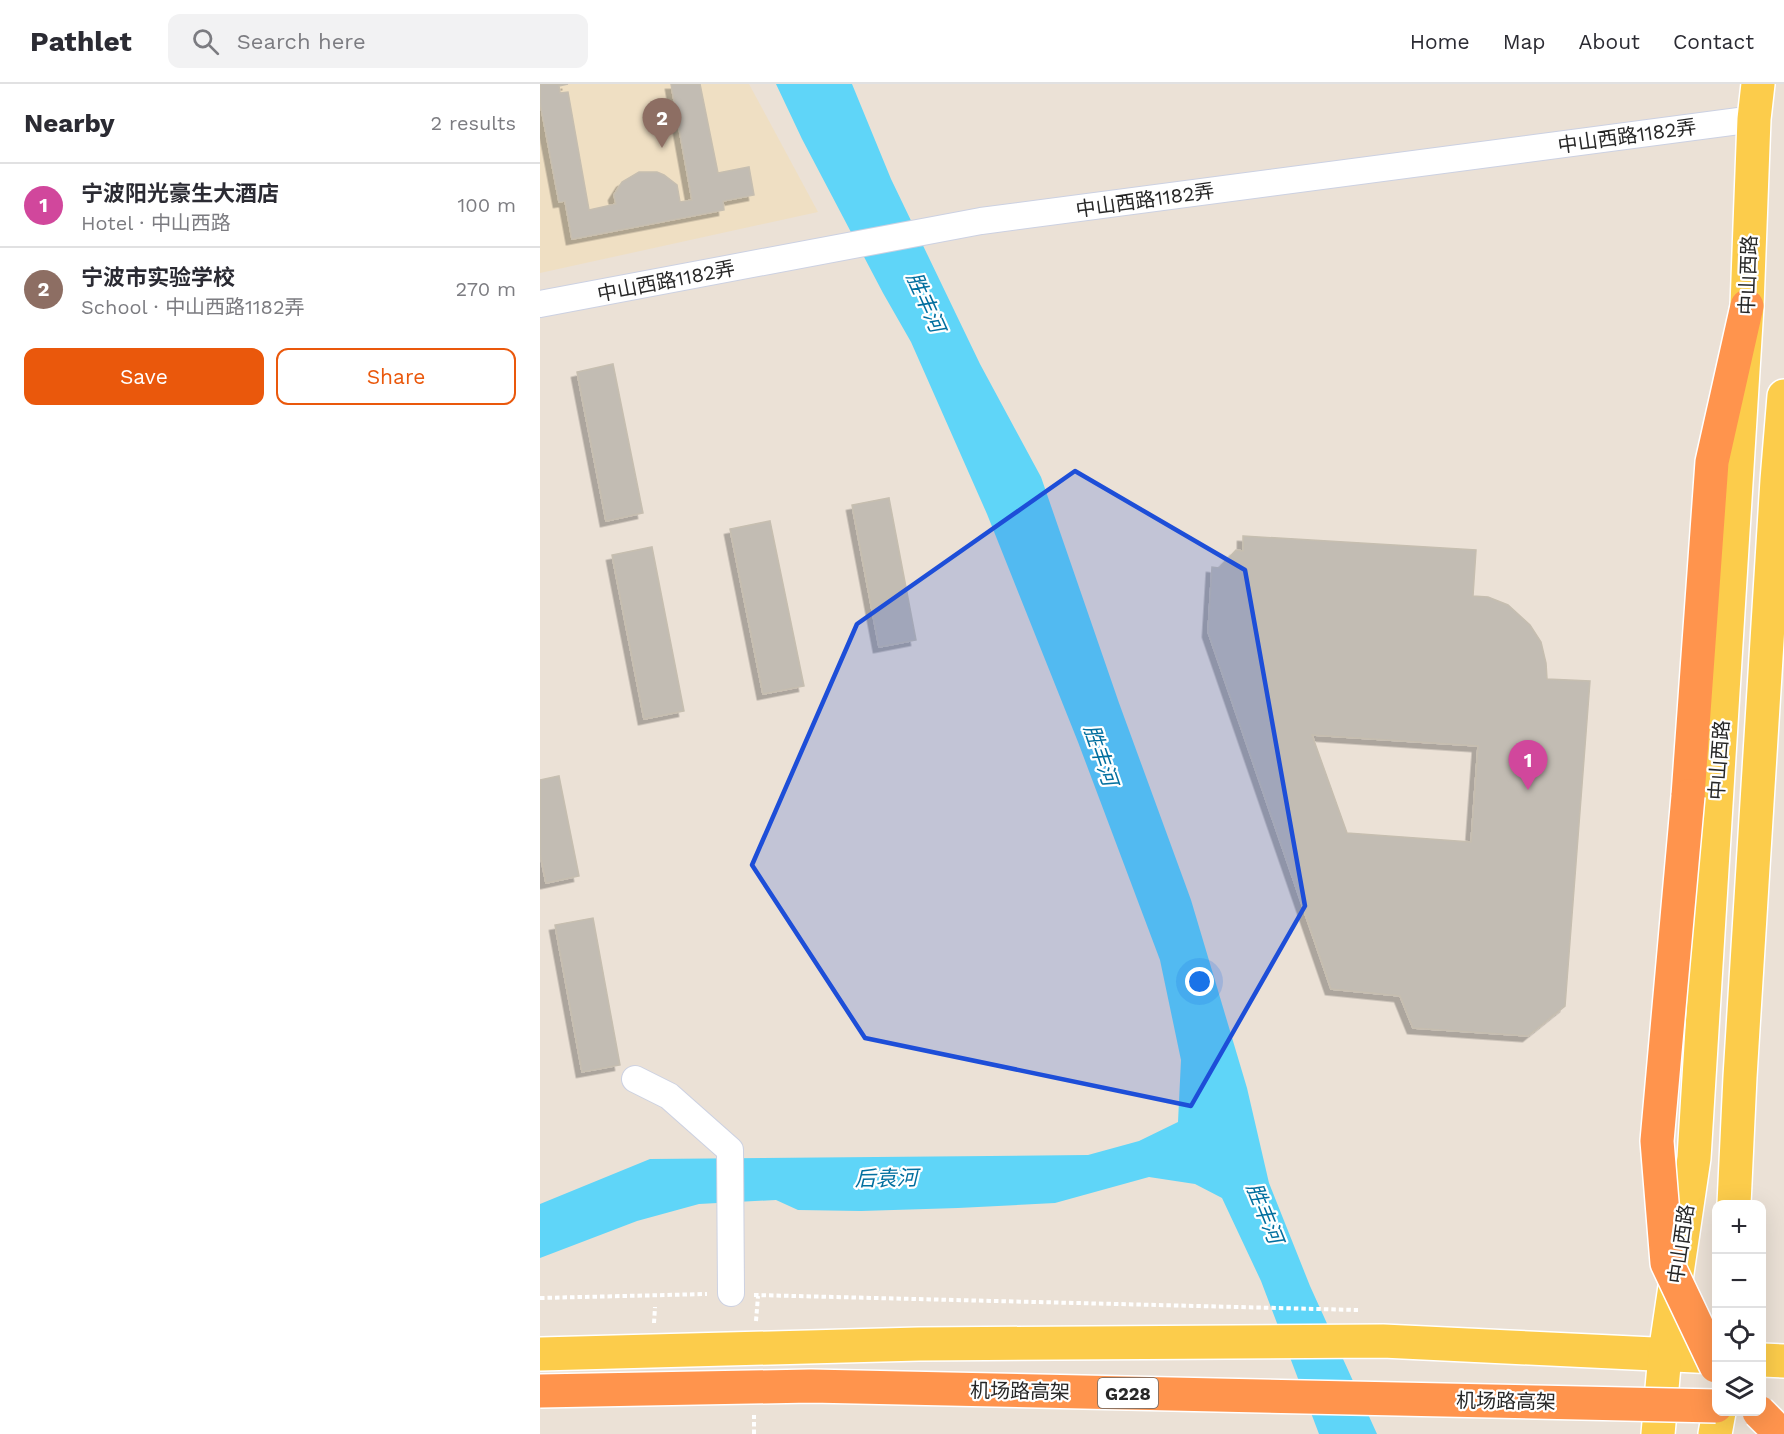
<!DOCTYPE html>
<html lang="en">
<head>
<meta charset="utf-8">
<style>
	body { margin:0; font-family:"Work Sans","Noto Sans SC",sans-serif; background:#f2f2f3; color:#2b2b33 }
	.controls { position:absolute; right:18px; bottom:18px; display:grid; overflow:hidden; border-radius:12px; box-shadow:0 6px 24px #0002 }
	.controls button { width:54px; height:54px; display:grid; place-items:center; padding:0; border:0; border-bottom:2px solid #e1e1e2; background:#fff; color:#2b2b33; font:30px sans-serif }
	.you { position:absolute; left:660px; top:898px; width:21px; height:21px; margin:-15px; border:4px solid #fff; border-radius:50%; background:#1a73e8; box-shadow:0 0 0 9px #1a73e833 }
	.badge { display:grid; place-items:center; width:39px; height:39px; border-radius:50%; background:#ea580c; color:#fff; font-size:20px; font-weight:700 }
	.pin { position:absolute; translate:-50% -50px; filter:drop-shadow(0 2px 3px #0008) }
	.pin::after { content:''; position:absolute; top:32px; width:21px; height:18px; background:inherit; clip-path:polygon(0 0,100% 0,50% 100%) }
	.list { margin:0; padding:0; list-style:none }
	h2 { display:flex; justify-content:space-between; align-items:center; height:78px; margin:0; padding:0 24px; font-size:26px }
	h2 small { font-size:20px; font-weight:400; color:#7c7c81 }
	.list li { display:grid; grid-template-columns:39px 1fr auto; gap:18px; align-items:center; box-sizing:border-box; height:84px; padding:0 24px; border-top:2px solid #e1e1e2 }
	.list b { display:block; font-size:22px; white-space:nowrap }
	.list p { margin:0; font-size:20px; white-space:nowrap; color:#7c7c81 }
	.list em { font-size:20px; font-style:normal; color:#7c7c81 }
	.actions { display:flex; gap:12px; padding:18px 24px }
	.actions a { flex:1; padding:14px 0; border:2px solid #ea580c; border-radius:12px; text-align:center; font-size:21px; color:#ea580c }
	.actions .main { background:#ea580c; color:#fff }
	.icon { flex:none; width:33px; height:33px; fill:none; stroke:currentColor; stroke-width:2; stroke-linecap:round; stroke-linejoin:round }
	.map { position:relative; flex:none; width:1244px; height:1350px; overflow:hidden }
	header { display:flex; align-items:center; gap:36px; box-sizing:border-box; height:84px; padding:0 30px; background:#fff; border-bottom:2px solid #e1e1e2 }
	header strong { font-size:28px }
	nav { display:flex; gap:33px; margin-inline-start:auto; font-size:21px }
	.search { width:420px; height:54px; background:#f2f2f3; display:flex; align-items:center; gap:15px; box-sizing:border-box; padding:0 21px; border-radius:12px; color:#7c7c81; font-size:22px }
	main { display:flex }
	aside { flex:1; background:#fff }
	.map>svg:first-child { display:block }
	.education { fill:#efdfc3 }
	.water { fill:#5fd5f8 }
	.building { fill:#c2bcb3; stroke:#c6beb0; stroke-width:1.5; fill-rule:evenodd; filter:url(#shadow) }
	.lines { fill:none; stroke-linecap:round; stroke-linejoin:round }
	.minor-casing { stroke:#ccd1e2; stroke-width:28 }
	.major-casing { stroke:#fff; stroke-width:36 }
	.highway-casing { stroke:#fff; stroke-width:36 }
	.path { stroke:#fff; stroke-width:4; stroke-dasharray:4.5 3; stroke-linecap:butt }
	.minor { stroke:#fff; stroke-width:26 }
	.major { stroke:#fccc4b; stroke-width:33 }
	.highway { stroke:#ff944d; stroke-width:33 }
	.highway-bridge-casing { stroke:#fff; stroke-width:36; stroke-linecap:butt }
	.highway-bridge { stroke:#ff944d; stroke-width:33 }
	.marked { fill:#1d4ed8; fill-opacity:0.2; stroke:#1d4ed8; stroke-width:4.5; stroke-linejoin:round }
	.labels { text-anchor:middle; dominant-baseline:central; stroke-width:4.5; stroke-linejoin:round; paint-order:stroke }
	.shield { fill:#fff; stroke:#686868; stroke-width:1.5 }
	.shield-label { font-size:18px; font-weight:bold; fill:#272727 }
	.street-label { font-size:20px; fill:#272727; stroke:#fff }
	.water-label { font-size:21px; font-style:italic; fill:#026f9f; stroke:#fff }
</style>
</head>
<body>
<header>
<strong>Pathlet</strong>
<div class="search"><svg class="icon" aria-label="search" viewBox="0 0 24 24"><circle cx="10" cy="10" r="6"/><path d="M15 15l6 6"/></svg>Search here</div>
<nav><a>Home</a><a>Map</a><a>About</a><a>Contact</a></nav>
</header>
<main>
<aside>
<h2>Nearby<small>2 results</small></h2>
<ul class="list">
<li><span class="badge" style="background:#d1479c">1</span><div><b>宁波阳光豪生大酒店</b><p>Hotel · 中山西路</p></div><em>100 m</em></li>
<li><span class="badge" style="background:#8d6e63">2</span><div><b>宁波市实验学校</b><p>School · 中山西路1182弄</p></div><em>270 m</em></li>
</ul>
<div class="actions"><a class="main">Save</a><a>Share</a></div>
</aside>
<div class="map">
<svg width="1244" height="1350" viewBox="0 0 1244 1350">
	<defs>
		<filter id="shadow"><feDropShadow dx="-5.5" dy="5.5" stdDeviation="0" flood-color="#0004"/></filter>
	</defs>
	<rect width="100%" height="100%" fill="#ebe1d6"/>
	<polygon class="education" points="0,0 209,0 278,128 0,189"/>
	<polygon class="water" points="236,0 312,0 351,95 440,280 501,393 579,619 651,816 707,1004 729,1099 770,1202 837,1350 779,1350 721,1197 682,1114 655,1100 609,1093 515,1119 418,1124 321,1127 258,1126 236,1116 159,1120 97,1137 0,1174 0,1120 110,1075 548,1071 599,1057 638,1038 641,976 620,876 538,658 447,430 371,258 343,209 262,55"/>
	<g class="building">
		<polygon points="0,0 28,0 19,2 20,9 28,8 49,126 76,120 74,111 82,98 99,88 117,88 124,91 137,101 140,118 152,116 131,0 160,0 178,89 209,83 214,111 183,117 184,126 32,155 25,117 19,118 0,18"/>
		<polygon points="73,280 103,429 66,437 37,288"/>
		<polygon points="349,414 376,556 339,563 312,421"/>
		<polygon points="230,437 264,602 223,610 190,445"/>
		<path d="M703 452 936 466 933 512 948 513 968 521 990 541 1001 558 1006 579 1007 595 1050 597 1025 922 988 952 873 944 860 912 791 905 668 548 672 483 679 484 696 466 703 467ZM772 651 938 662 931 758 807 749Z"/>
		<polygon points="112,463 144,627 104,635 72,471"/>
		<polygon points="19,692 39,792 6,799 0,770 0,696"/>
		<polygon points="53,834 80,981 42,988 15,841"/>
	</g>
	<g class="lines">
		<defs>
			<g id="minor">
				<polyline points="0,220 441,137 1214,35"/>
				<polyline points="95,995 129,1012 190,1066 191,1209"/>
			</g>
			<g id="major">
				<polyline points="1194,1120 1200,993 1237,396 1244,312"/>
				<polyline points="0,1270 379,1260 843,1257 1176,1273"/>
				<polyline points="1222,1276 1244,1277"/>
				<polyline points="1118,1350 1125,1270 1154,1074 1207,222 1214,35 1218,0"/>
				<polyline points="1175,1350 1179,1328"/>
			</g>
			<polyline id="highway" points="1148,712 1172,378 1207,222"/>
		</defs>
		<use href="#minor" class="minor-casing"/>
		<use href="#major" class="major-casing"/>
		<use href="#highway" class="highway-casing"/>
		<g class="path">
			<polyline points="214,1211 818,1226"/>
			<polyline points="0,1214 167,1210"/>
			<polyline points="216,1237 218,1212"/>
			<polyline points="114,1239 115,1223"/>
			<polyline points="214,1350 214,1331"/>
		</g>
		<use href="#minor" class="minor"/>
		<use href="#major" class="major"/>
		<use href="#highway" class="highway"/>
		<defs>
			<g id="highway-bridge">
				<polyline points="1148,712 1117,1057 1127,1179 1176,1282"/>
				<polyline points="0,1307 271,1302 1176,1322"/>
				<polyline points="1219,1328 1241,1350"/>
			</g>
		</defs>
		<use href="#highway-bridge" class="highway-bridge-casing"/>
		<use href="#highway-bridge" class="highway-bridge"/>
	</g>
	<path class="marked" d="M535 387 705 486 765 822 651 1022 325 954 212 781 317 540Z"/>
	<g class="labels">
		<rect class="shield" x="558" y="1294" width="60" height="30" rx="4.5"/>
		<g class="shield-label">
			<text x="588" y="1309">G228</text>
		</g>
		<g class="street-label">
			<text transform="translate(1087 52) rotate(-8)">中山西路1182弄</text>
			<text transform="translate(605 116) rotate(-8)">中山西路1182弄</text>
			<text transform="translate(1208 191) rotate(-88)">中山西路</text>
			<text transform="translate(126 197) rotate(-11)">中山西路1182弄</text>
			<text transform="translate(1179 676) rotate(-86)">中山西路</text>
			<text transform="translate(1141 1160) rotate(-82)">中山西路</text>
			<text transform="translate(480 1307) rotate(1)">机场路高架</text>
			<text transform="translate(966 1317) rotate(1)">机场路高架</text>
		</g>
		<g class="water-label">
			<text transform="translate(386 218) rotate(66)">胜丰河</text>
			<text transform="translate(561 671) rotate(71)">胜丰河</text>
			<text transform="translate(346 1094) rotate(-1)">后袁河</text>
			<text transform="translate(725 1129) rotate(68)">胜丰河</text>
		</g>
	</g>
</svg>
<div class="controls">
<button>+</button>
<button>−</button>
<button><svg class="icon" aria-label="locate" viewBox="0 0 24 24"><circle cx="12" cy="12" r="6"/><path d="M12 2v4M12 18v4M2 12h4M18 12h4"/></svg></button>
<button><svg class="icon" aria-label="layers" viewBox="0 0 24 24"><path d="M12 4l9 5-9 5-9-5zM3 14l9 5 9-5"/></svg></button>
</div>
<div class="you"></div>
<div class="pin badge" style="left:988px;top:706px;background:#d1479c">1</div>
<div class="pin badge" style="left:122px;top:64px;background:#8d6e63">2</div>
</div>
</main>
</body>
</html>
